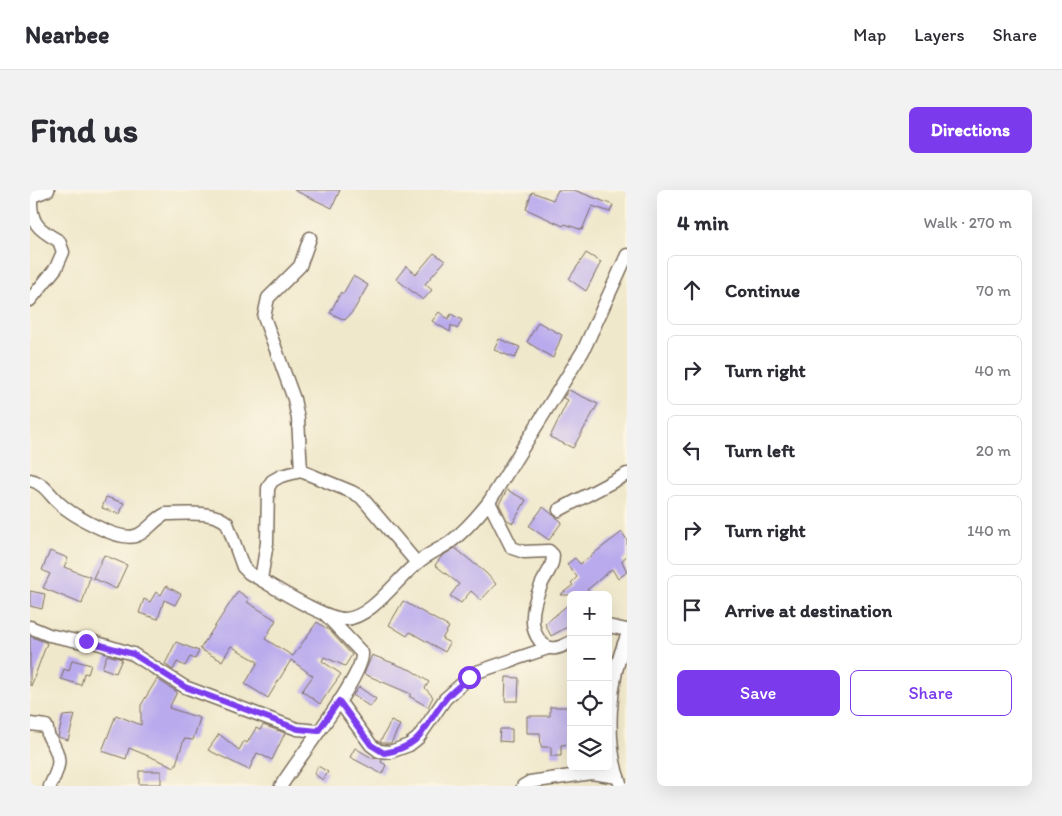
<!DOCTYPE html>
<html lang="en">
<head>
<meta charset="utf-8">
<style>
	body { margin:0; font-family:Itim,sans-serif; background:#f2f2f3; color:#2b2b33 }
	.controls { position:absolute; right:15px; bottom:15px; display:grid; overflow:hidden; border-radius:8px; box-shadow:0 5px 20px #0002 }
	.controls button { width:45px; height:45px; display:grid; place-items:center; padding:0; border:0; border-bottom:1px solid #e1e1e2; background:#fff; color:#2b2b33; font:25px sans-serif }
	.stop { position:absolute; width:15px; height:15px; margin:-11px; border:4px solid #7c3aed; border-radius:50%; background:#fff }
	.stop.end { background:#7c3aed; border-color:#fff; box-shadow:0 1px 5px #0008 }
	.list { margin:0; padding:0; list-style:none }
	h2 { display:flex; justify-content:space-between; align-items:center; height:65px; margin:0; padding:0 20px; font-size:21px }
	h2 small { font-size:16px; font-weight:400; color:#7c7c81 }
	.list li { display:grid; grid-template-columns:32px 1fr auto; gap:15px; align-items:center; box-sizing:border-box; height:70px; margin:0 10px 10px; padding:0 10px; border:1px solid #e1e1e2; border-radius:8px }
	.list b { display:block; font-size:19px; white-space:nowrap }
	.list em { font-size:16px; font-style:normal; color:#7c7c81 }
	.actions { display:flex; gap:10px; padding:15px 20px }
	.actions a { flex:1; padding:11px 0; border:1px solid #7c3aed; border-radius:8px; text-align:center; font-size:18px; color:#7c3aed }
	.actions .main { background:#7c3aed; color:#fff }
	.icon { flex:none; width:28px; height:28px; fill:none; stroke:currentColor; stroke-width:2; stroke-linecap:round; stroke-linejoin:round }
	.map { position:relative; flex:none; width:597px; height:596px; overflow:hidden; border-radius:8px }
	header { display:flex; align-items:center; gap:30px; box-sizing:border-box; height:70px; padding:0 25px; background:#fff; border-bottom:1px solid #e1e1e2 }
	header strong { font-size:24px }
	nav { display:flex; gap:28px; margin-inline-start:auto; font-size:18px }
	.intro { display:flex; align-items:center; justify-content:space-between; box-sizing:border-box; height:120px; padding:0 30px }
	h1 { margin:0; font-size:35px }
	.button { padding:12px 22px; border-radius:8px; background:#7c3aed; color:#fff; font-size:18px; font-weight:700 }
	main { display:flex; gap:30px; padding:0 30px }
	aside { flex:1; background:#fff; border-radius:8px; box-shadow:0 5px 20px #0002 }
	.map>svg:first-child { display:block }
	.building { fill:#b9aaed }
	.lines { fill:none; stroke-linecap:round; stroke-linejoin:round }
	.minor-casing { stroke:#7a6c5b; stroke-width:15 }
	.minor { stroke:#fff; stroke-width:12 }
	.route { stroke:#7c3aed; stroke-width:6 }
</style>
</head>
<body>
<header>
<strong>Nearbee</strong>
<nav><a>Map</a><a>Layers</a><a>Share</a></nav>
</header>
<div class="intro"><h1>Find us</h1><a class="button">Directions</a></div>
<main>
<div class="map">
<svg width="597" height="596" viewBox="0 0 597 596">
	<rect width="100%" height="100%" fill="#fcf5e5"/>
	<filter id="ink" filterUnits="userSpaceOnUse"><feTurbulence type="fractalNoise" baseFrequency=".02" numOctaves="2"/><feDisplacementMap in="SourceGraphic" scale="10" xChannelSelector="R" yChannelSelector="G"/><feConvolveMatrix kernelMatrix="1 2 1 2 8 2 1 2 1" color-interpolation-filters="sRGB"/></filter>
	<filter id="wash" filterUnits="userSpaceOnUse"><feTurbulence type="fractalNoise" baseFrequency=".0096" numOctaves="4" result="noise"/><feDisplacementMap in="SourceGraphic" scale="20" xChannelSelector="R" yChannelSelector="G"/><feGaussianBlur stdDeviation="1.12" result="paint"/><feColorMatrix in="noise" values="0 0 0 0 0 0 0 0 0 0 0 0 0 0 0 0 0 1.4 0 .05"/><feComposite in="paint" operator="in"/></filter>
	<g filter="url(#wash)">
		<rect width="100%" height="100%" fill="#f0e8cb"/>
		<g id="blocks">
			<g class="building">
				<polygon points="264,0 310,0 302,18"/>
				<polygon points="528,0 544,0 583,15 580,22 562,16 552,40 535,34 533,36 496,19 502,2 523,10"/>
				<polygon points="404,63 415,71 395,94 402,100 393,110 366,89 376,76 386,84"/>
				<polygon points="556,63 571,72 556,101 539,89"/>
				<polygon points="323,86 338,95 324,120 315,130 300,123 311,102 313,104"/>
				<polygon points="409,122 418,129 421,124 432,130 427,139 421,135 420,142 402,131"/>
				<polygon points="508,132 532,145 523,168 497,152"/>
				<polygon points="469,149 490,157 485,168 464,160"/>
				<polygon points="539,200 568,214 543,258 520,247 538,210 533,208"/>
				<polygon points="477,300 496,310 483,333 477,330 469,314"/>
				<polygon points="76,307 94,313 90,324 72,318"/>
				<polygon points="513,317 532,332 519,350 499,336"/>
				<polygon points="592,342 597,350 597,365 592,371 597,382 588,389 582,379 557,400 562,405 530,405 543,395 541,393 547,387 537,374 545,368 550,374"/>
				<polygon points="425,358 456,383 466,394 451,410 441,401 431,413 420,406 429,394 405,375 412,366"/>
				<polygon points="20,361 38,368 34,377 60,387 52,414 13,398 20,384 12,380"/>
				<polygon points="74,365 97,375 86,399 63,388"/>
				<polygon points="136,396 151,404 145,415 134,410 128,429 109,423 114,409 120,412 126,402 131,405"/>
				<polygon points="0,401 15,404 12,419 0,416"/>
				<polygon points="208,401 219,409 217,412 246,430 235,449 263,466 287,432 299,440 322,465 315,476 294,467 292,471 311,484 290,514 272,501 283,486 261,470 238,508 215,494 228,472 201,456 192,471 170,459"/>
				<polygon points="373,411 419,437 412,449 420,453 415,462 380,442 377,446 359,435"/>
				<polygon points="541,412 541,435 521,446 515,434"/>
				<polygon points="0,446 17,453 1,496 0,496"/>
				<polygon points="146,452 169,461 165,469 160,467 155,476 147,472 143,480 135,474"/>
				<polygon points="77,465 92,469 86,483 72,478"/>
				<polygon points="342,465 381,480 399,492 395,498 403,507 398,517 379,506 381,504 334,484"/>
				<polygon points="42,470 61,475 58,484 54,483 51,495 31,489 34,479 39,481"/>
				<polygon points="476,487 489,488 488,511 475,511"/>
				<polygon points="127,489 147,502 139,518 170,528 163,550 154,549 145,577 99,558 96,569 72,561 86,525 111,535 111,515"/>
				<polygon points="329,497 346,509 340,517 323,505"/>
				<polygon points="520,517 541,517 541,554 531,555 531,566 521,566 521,557 511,557 510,543 497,543 497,526 520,526"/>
				<polygon points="45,525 38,550 28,547 33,526"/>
				<polygon points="361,531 370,535 361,553 352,553 350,552"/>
				<polygon points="233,535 255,543 242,570 227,563 219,580 178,560 189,544 209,560 214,551 217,553 226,538 230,540"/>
				<polygon points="470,539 482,539 482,552 469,551"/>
				<polygon points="325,558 342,568 352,569 351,572 356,575 352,584 320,567"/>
				<polygon points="288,576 298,582 293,590 284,584"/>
				<rect x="109" y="581" width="22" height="13"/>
			</g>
		</g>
	</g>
	<g filter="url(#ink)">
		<use href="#blocks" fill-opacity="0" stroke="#7a6c5b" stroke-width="1"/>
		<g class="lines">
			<defs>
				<g id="minor">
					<polyline points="0,7 18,0"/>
					<path d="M0 110 26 78 33 62 29 51C7 39 0 32 1 7"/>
					<polyline points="271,281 268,229 264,209 234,127 238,108 270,76 280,48"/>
					<path d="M0 290C14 293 19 304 29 313 42 325 87 351 105 346 117 343 124 329 136 324 154 324 183 320 197 333L213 377 219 383C240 394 293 429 315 429 341 428 367 389 386 374 396 365 408 360 419 353 434 342 447 327 459 312L553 161 597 65"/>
					<path d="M459 312 482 358 494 362 519 361 523 365C523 377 517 383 512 393 504 411 497 435 510 451 520 463 529 458 541 452"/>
					<polyline points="529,320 597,284"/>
					<polyline points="231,389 237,353 238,298 242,291 251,286 271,281 322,302 331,307 338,315 387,373"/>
					<polyline points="578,436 597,440"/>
					<polyline points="0,437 19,445 47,451 64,452 103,464 155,497 267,539 288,541"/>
					<polyline points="309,511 341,555 349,561 360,562 379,555 388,548 415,509 444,483 518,458"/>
					<path d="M0 534 16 536C18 539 17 544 19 547 32 568 31 574 20 596"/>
					<path d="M251 596C265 572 335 485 332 463L296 425"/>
					<polyline points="493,596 500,592 561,583 588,587"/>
					<path d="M591 596C574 552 579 489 597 446"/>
				</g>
			</defs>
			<use href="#minor" class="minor-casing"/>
			<use href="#minor" class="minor"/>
		</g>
	</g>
	<g class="lines" filter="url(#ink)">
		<path class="route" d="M56 451 103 464 155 497 268 539 288 541 309 511 341 555 354 563C393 556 393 538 414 511 420 502 431 495 439 487"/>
	</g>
</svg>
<div class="controls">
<button>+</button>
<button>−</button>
<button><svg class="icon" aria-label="locate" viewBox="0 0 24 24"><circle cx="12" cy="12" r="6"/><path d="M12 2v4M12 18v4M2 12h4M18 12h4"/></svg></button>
<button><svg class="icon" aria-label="layers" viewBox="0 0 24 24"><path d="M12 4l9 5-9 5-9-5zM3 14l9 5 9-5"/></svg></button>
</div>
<div class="stop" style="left:439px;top:487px"></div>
<div class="stop end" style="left:56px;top:451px"></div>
</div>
<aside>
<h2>4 min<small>Walk · 270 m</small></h2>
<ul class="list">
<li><svg class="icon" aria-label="ahead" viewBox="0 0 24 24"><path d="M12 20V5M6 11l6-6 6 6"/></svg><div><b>Continue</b></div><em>70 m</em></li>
<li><svg class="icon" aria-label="right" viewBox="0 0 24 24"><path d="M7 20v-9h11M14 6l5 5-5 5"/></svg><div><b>Turn right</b></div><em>40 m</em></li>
<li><svg class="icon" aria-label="left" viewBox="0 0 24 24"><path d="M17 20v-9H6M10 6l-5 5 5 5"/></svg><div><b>Turn left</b></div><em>20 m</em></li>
<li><svg class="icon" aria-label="right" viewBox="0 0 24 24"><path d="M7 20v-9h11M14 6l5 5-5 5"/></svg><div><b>Turn right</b></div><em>140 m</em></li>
<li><svg class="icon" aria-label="arrive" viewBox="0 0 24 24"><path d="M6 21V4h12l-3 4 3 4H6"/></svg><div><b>Arrive at destination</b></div></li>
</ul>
<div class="actions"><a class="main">Save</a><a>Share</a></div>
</aside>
</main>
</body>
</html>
